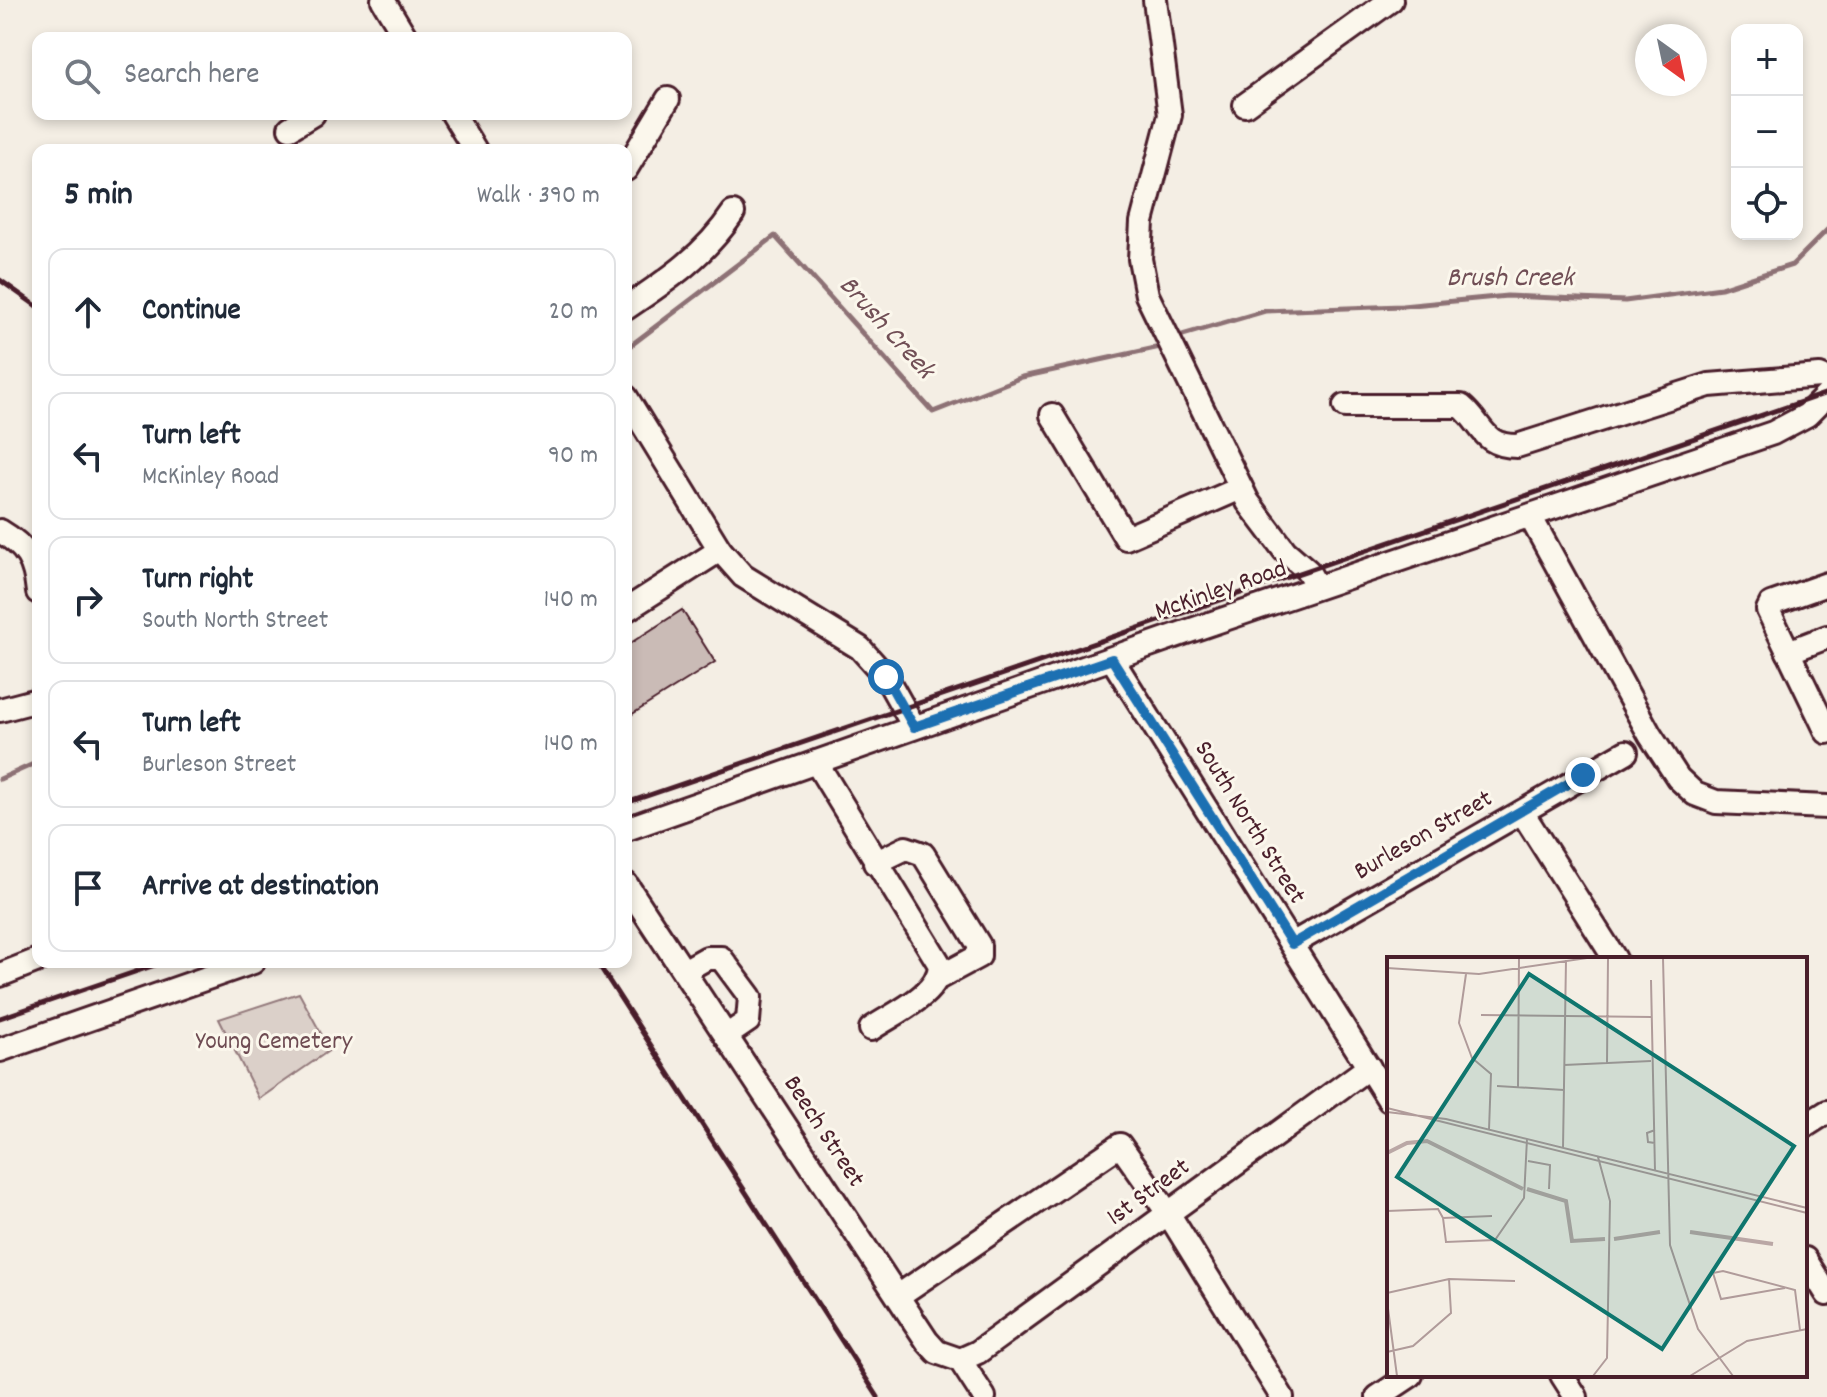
<!DOCTYPE html>
<html lang="en">
<head>
<meta charset="utf-8">
<style>
	body { margin:0; font-family:Dekko,sans-serif; background:#f6f6f7; color:#1f2937 }
	.controls { position:absolute; right:24px; top:24px; display:grid; overflow:hidden; border-radius:16px; box-shadow:0 4px 12px #0003 }
	.controls button { width:72px; height:72px; display:grid; place-items:center; padding:0; border:0; border-bottom:2px solid #e0e1e3; background:#fff; color:#1f2937; font:40px sans-serif }
	.compass { position:absolute; left:1635px; top:24px; width:72px; height:72px; border-radius:50%; background:#fff; box-shadow:0 4px 12px #0003; rotate:147deg }
	.stop { position:absolute; width:24px; height:24px; margin:-18px; border:6px solid #1f6fb2; border-radius:50%; background:#fff }
	.stop.end { background:#1f6fb2; border-color:#fff; box-shadow:0 2px 8px #0008 }
	.list { margin:0; padding:0; list-style:none }
	h2 { display:flex; justify-content:space-between; align-items:center; height:104px; margin:0; padding:0 32px; font-size:34px }
	h2 small { font-size:26px; font-weight:400; color:#747a83 }
	.list li { display:grid; grid-template-columns:52px 1fr auto; gap:24px; align-items:center; box-sizing:border-box; height:128px; margin:0 16px 16px; padding:0 16px; border:2px solid #e0e1e3; border-radius:16px }
	.list b { display:block; font-size:30px; white-space:nowrap }
	.list p { margin:0; font-size:26px; white-space:nowrap; color:#747a83 }
	.list em { font-size:26px; font-style:normal; color:#747a83 }
	.icon { flex:none; width:44px; height:44px; fill:none; stroke:currentColor; stroke-width:2; stroke-linecap:round; stroke-linejoin:round }
	.map { position:relative; flex:none; width:1827px; height:1397px; overflow:hidden }
	.search { position:absolute; background:#fff; box-shadow:0 4px 12px #0003; left:32px; top:32px; width:600px; height:88px; display:flex; align-items:center; gap:20px; box-sizing:border-box; padding:0 28px; border-radius:16px; color:#747a83; font-size:30px }
	.panel { position:absolute; background:#fff; box-shadow:0 4px 12px #0003; left:32px; top:144px; width:600px; height:824px; border-radius:16px }
	.map>svg:first-child { display:block }
	.green { fill:#dbd0c9; stroke:#92787a; stroke-width:2 }
	.lines { fill:none; stroke-linecap:round; stroke-linejoin:round }
	.stream { stroke:#8d7174; stroke-width:5 }
	.building { fill:#cabbb6; stroke:#4a1f2b; stroke-width:2 }
	.minor-casing { stroke:#4a1f2b; stroke-width:28 }
	.minor { stroke:#fbf7ec; stroke-width:22 }
	.rail { stroke:#4a1f2b; stroke-width:5 }
	.route { stroke:#1f6fb2; stroke-width:10 }
	.labels { text-anchor:middle; dominant-baseline:central; stroke-width:6; stroke-linejoin:round; paint-order:stroke }
	.street-label { font-size:26px; fill:#4a1f2b; stroke:#fbf7ec }
	.park-label { font-size:26px; fill:#6e4b52; stroke:#fbf7ec }
	.water-label { font-size:28px; font-style:italic; fill:#714f56; stroke:#fbf7ec }
	.inset-river { fill:none; stroke:#baa7a5; stroke-width:4 }
	.inset-road { fill:none; stroke:#b09b9a; stroke-width:2 }
	.view { fill:#0f766e; fill-opacity:0.15; stroke:#0f766e; stroke-width:4 }
	.inset-edge { fill:none; stroke:#4a1f2b; stroke-width:4 }
</style>
</head>
<body>
<div class="map">
<svg width="1827" height="1397" viewBox="0 0 1827 1397">
	<rect width="100%" height="100%" fill="#f4eee4"/>
	<filter id="ink" filterUnits="userSpaceOnUse"><feTurbulence type="fractalNoise" baseFrequency=".0125" numOctaves="2"/><feDisplacementMap in="SourceGraphic" scale="16" xChannelSelector="R" yChannelSelector="G"/><feConvolveMatrix kernelMatrix="1 2 1 2 8 2 1 2 1" color-interpolation-filters="sRGB"/></filter>
	<g filter="url(#ink)">
		<polygon class="green" points="299,993 330,1050 259,1099 219,1019"/>
		<g class="lines">
			<g class="stream">
				<polyline points="1179,336 1265,311 1402,306 1507,296 1625,301 1721,288 1792,265 1827,230"/>
				<polyline points="626,349 775,236 933,412 1022,377 1160,347"/>
				<polyline points="0,779 38,762"/>
			</g>
		</g>
		<polygon class="building" points="682,610 715,662 626,718 626,646"/>
		<g class="lines">
			<defs>
				<g id="minor">
					<polyline points="383,0 406,38"/>
					<polyline points="1155,0 1170,115 1142,222 1140,259 1147,295 1248,502 1285,551 1308,571 1317,587"/>
					<polyline points="1245,105 1391,0"/>
					<polyline points="453,114 475,150"/>
					<polyline points="290,128 313,114"/>
					<polyline points="626,169 668,99"/>
					<path d="M626 308C668 280 705 255 733 213"/>
					<polyline points="626,397 720,550 743,576 860,648 886,677 914,727"/>
					<path d="M1345 406H1461C1484 425 1482 446 1517 446L1709 385 1820 376 1827 379"/>
					<polyline points="1052,415 1126,538 1241,488"/>
					<polyline points="1530,516 1650,735 1678,778 1695,794 1716,802 1827,807"/>
					<path d="M0 531C27 547 35 561 38 592"/>
					<polyline points="1827,584 1771,604 1768,610 1827,732"/>
					<polyline points="626,610 720,550"/>
					<polyline points="1788,652 1827,637"/>
					<polyline points="1112,659 1389,1100"/>
					<polyline points="0,710 38,700"/>
					<path d="M816 762 940 965C939 995 894 1013 871 1029"/>
					<polyline points="1522,812 1615,959"/>
					<polyline points="626,829 1189,631 1773,433 1807,415 1827,395"/>
					<polyline points="875,863 906,848 923,854 979,945 979,956 940,977"/>
					<polyline points="626,884 927,1341 937,1352 960,1360 984,1397"/>
					<polyline points="1292,944 1626,752"/>
					<polyline points="684,971 707,958 721,958 750,997 748,1021 726,1036"/>
					<polyline points="0,975 38,960"/>
					<polyline points="0,1050 253,962"/>
					<polyline points="1805,1126 1827,1112"/>
					<polyline points="1805,1259 1827,1294"/>
					<polyline points="898,1296 1120,1145 1168,1213 1282,1397"/>
					<polyline points="960,1360 978,1352 1369,1067"/>
					<polyline points="1562,1375 1576,1397"/>
					<polyline points="1378,1397 1411,1375"/>
				</g>
			</defs>
			<use href="#minor" class="minor-casing"/>
			<use href="#minor" class="minor"/>
			<g class="rail">
				<polyline points="0,280 38,307"/>
				<polyline points="626,803 1827,393"/>
				<polyline points="597,962 878,1397"/>
				<polyline points="0,1018 164,962"/>
			</g>
		</g>
	</g>
	<g class="lines" filter="url(#ink)">
		<polyline class="route" points="886,677 914,727 1112,659 1292,944 1583,775"/>
	</g>
	<g class="labels">
		<g class="street-label">
			<text transform="translate(1221 591) rotate(-19)">McKinley Road</text>
			<text transform="translate(1249 823) rotate(58)">South North Street</text>
			<text transform="translate(1424 836) rotate(-30)">Burleson Street</text>
			<text transform="translate(823 1132) rotate(57)">Beech Street</text>
			<text transform="translate(1149 1193) rotate(-36)">1st Street</text>
		</g>
		<g class="park-label">
			<text x="274" y="1042">Young Cemetery</text>
		</g>
		<g class="water-label">
			<text x="1510" y="280">Brush Creek</text>
			<text transform="translate(885 329) rotate(48)">Brush Creek</text>
		</g>
	</g>
	<g transform="translate(1387 957)">
		<rect width="420" height="420" fill="#f4eee4"/>
		<path class="inset-river" d="M0 196 20 186 40 184 136 232M140 232 179 244 185 284 218 282M303 275 386 287M227 282 273 275"/>
		<path class="inset-road" d="M276 1 283 288 311 372 346 419M0 11 92 17 200 1M79 17 72 66 85 101 104 117 102 173M264 23 268 214M94 58 265 60M220 106 221 1M177 108 264 104M110 129 177 133M131 131 132 1M0 151 420 256M0 155 59 162 420 251M268 173 260 176 261 185 268 186M176 191 179 3M141 204 163 208 162 232M0 254 51 252 56 261 105 259M56 261 59 285 108 283 137 241 140 182M398 331 334 342 326 316 336 314 408 333 413 373M0 336 62 322 128 324M0 344 10 419M0 395 26 389 64 356 62 322M206 419 220 401 223 244 211 200M303 419 360 384 420 372"/>
		<path class="view" d="M142 17 407 189 275 392 10 220Z"/>
		<rect width="420" height="420" class="inset-edge"/>
	</g>
</svg>
<div class="controls">
<button>+</button>
<button>−</button>
<button><svg class="icon" aria-label="locate" viewBox="0 0 24 24"><circle cx="12" cy="12" r="6"/><path d="M12 2v4M12 18v4M2 12h4M18 12h4"/></svg></button>
</div>
<svg class="compass" viewBox="-18 -18 36 36"><path d="M0-13l5 13h-10z" fill="#e53935"/><path d="M0 13l5-13h-10z" fill="#747a83"/></svg>
<div class="stop" style="left:886px;top:677px"></div>
<div class="stop end" style="left:1583px;top:775px"></div>
<div class="search"><svg class="icon" aria-label="search" viewBox="0 0 24 24"><circle cx="10" cy="10" r="6"/><path d="M15 15l6 6"/></svg>Search here</div>
<section class="panel">
<h2>5 min<small>Walk · 390 m</small></h2>
<ul class="list">
<li><svg class="icon" aria-label="ahead" viewBox="0 0 24 24"><path d="M12 20V5M6 11l6-6 6 6"/></svg><div><b>Continue</b></div><em>20 m</em></li>
<li><svg class="icon" aria-label="left" viewBox="0 0 24 24"><path d="M17 20v-9H6M10 6l-5 5 5 5"/></svg><div><b>Turn left</b><p>McKinley Road</p></div><em>90 m</em></li>
<li><svg class="icon" aria-label="right" viewBox="0 0 24 24"><path d="M7 20v-9h11M14 6l5 5-5 5"/></svg><div><b>Turn right</b><p>South North Street</p></div><em>140 m</em></li>
<li><svg class="icon" aria-label="left" viewBox="0 0 24 24"><path d="M17 20v-9H6M10 6l-5 5 5 5"/></svg><div><b>Turn left</b><p>Burleson Street</p></div><em>140 m</em></li>
<li><svg class="icon" aria-label="arrive" viewBox="0 0 24 24"><path d="M6 21V4h12l-3 4 3 4H6"/></svg><div><b>Arrive at destination</b></div></li>
</ul>
</section>
</div>
</body>
</html>
